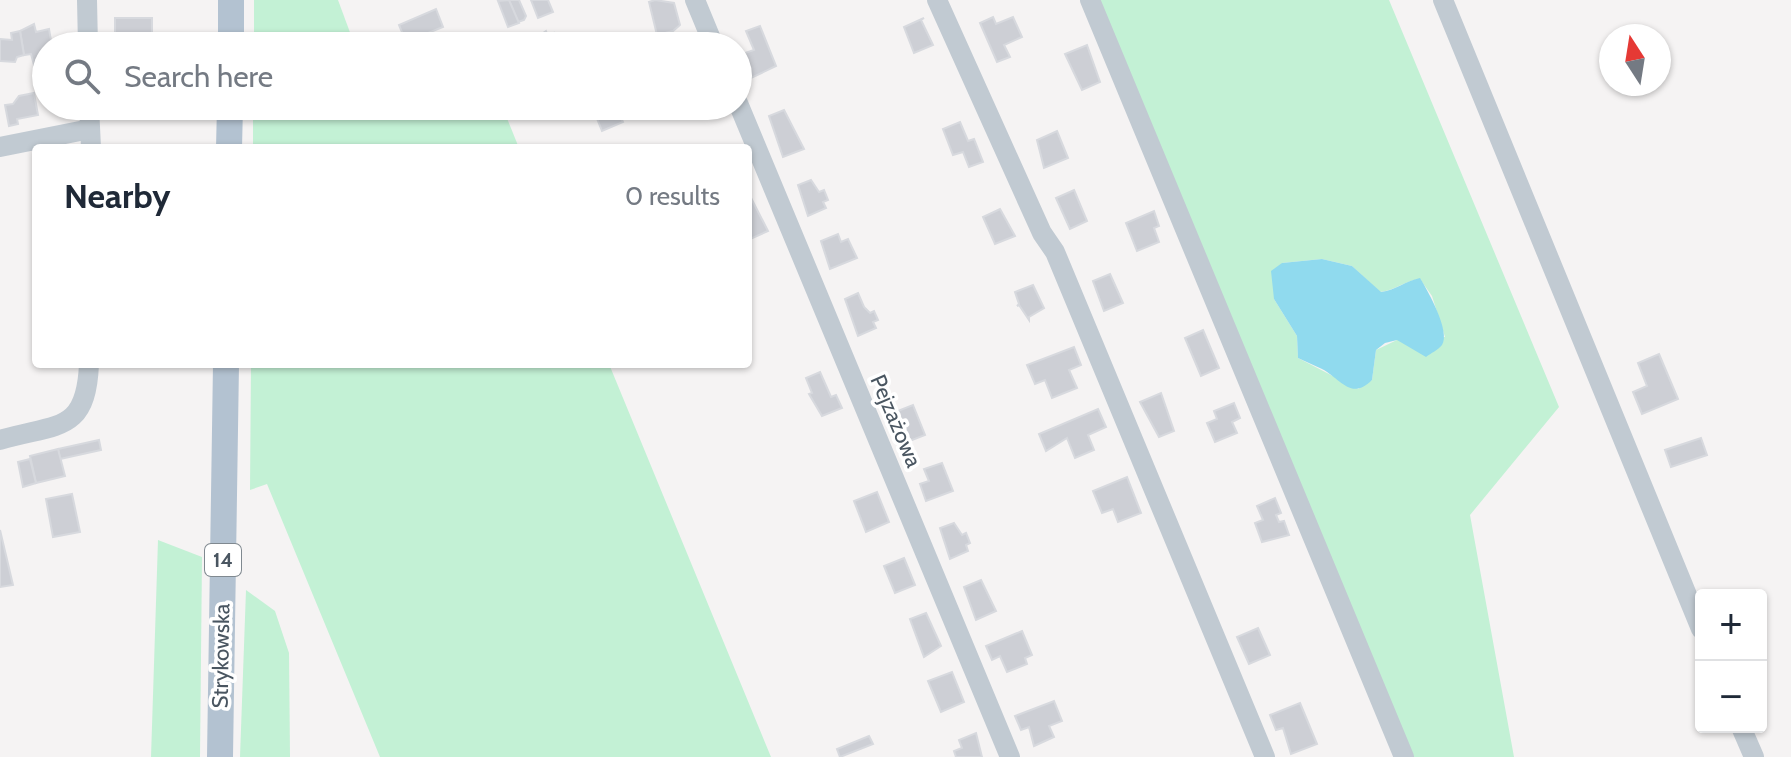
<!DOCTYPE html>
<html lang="en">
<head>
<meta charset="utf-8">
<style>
	body { margin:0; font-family:Cabin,sans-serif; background:#f6f6f7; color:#1f2937 }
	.controls { position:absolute; right:24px; bottom:24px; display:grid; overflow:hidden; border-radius:8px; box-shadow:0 2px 6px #0004 }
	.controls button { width:72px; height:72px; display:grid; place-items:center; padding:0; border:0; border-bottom:2px solid #e0e1e3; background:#fff; color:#1f2937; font:40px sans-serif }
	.compass { position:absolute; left:1599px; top:24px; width:72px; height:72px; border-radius:50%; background:#fff; box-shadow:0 2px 6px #0004; rotate:348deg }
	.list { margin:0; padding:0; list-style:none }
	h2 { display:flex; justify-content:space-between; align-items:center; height:104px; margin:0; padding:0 32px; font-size:34px }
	h2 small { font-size:26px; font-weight:400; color:#747a83 }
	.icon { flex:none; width:44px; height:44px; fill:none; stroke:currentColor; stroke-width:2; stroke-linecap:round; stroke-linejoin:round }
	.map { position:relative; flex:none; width:1791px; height:757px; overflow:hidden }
	.search { position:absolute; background:#fff; box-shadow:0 2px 6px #0004; left:32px; top:32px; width:720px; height:88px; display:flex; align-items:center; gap:20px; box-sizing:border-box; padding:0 28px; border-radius:44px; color:#747a83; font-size:30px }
	.panel { position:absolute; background:#fff; box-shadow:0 2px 6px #0004; left:32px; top:144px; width:720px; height:224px; border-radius:8px }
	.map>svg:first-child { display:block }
	.green { fill:#c3f1d5; fill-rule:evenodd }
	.water { fill:#90daee }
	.building { fill:#cdcfd5; stroke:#d7d9de; stroke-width:2 }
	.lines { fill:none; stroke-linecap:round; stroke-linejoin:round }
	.minor { stroke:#c1cad2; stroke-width:20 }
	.major { stroke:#b3c2d1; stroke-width:26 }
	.labels { text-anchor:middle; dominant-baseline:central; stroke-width:7; stroke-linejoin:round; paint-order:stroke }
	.shield { fill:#fff; stroke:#808990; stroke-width:2 }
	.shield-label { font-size:20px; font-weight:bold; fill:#4a5661 }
	.street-label { font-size:22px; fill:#4a5661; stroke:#fff }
</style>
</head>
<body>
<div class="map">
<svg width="1791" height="757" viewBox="0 0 1791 757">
	<rect width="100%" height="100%" fill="#f5f3f3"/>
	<g class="green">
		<polygon points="254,0 338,0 355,46 254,46"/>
		<path d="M1097 0H1389L1559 407 1470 515 1514 757H1411ZM1322 259 1352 266 1380 292C1396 290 1404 281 1420 279L1432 296 1445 337 1397 340 1376 350 1372 380 1358 389 1298 358 1297 336 1274 299 1282 263Z"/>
		<polygon points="253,106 502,106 519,148 253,148"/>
		<polygon points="251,364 609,364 771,757 380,757 267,484 250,490"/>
		<polygon points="158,540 202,557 200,757 151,757"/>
		<polygon points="246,590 275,611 289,653 290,757 240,757"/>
	</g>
	<path class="water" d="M1322 259 1352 266 1381 292C1396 290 1405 281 1420 278 1428 291 1451 332 1442 345 1438 350 1431 353 1426 357L1397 340 1385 343 1376 350 1372 380C1351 401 1341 379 1322 369 1314 365 1306 362 1298 358L1297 336 1274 299 1271 271 1282 263Z"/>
	<g class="building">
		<polygon points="509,0 519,0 526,16 524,20 518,22"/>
		<polygon points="509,0 519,23 508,27 498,1"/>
		<polygon points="531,0 548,0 553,12 538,18"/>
		<polygon points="655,0 674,3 680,25 673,31 657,35 649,2"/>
		<polygon points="436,9 443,27 406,42 399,25"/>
		<polygon points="993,17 996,24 1013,17 1022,37 1004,45 1010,57 997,62 980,23"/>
		<polygon points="115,18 152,18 152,41 136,40 136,46 111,46 111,39 115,39"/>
		<polygon points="924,18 921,20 933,45 914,53 904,27"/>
		<polygon points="34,24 36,32 49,29 52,46 46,46 46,63 34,65 31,54 24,55 20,31"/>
		<polygon points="760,26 776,66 749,79 739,55 754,50 746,31"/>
		<polygon points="20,31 24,55 17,57 15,62 0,61 0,39 12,40 11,33"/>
		<polygon points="546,31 548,36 554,33 559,46 535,46 533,40"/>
		<polygon points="1087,45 1100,82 1082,90 1065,54"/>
		<polygon points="34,93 38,115 17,119 18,124 9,126 5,105 13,104 19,96"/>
		<polygon points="592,106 616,106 623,122 602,131"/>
		<polygon points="784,110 804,149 783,157 769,116"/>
		<polygon points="960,122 968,141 974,139 983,162 969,167 963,152 953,155 943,129"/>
		<polygon points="1057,131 1068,158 1044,168 1037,140"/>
		<polygon points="811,180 819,192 824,190 828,200 823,202 826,208 808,216 798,185"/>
		<polygon points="1074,190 1087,221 1070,229 1056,198"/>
		<polygon points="748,192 768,231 748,240"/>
		<polygon points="1000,209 1015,236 995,244 983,217"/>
		<polygon points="1154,211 1159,226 1154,228 1159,242 1137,251 1126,223"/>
		<polygon points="838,234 841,242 848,239 857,258 830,269 821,241"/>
		<polygon points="1110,274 1123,303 1104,311 1093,281"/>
		<polygon points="1033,285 1044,308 1029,317 1029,320 1019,305 1017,306 1019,304 1015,292"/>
		<polygon points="858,293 864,307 870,313 874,311 878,320 873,322 876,328 858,336 845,299"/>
		<polygon points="1203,330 1219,368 1201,376 1185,338"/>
		<polygon points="1074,347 1081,365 1069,370 1077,388 1052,398 1045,380 1035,384 1027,365"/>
		<polygon points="1659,354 1678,399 1642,414 1633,392 1647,386 1638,363"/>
		<polygon points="820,372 831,397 836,395 842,408 822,416 809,394 812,393 806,378"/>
		<polygon points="1161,393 1174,431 1159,437 1140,402"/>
		<polygon points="1234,403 1240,418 1232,422 1237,433 1215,442 1207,423 1217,419 1214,411"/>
		<polygon points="913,405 925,435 902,444 890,414"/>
		<polygon points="1098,409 1106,427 1088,435 1094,450 1075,458 1067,438 1046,451 1039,434"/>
		<polygon points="1701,438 1707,455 1671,467 1665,450"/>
		<polygon points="99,440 101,450 60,459 58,449"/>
		<polygon points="58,449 65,476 36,483 30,456"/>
		<polygon points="30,459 36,483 23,487 18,462"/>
		<polygon points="942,463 953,491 926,501 920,484 929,481 924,469"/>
		<polygon points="1127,477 1141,513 1118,522 1113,509 1102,513 1093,491"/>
		<polygon points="877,492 889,522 866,532 854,501"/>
		<polygon points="72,494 80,532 53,537 46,499"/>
		<polygon points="1275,498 1281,513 1276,515 1279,522 1284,521 1289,535 1262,542 1255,523 1263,520 1257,506"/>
		<polygon points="954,523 962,535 966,533 970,543 966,545 968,551 950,559 940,528"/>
		<polygon points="0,530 13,585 0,587"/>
		<polygon points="904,558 915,585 895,593 884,566"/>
		<polygon points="981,580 996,611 976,620 964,587"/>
		<polygon points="926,613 941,646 924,657 910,619"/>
		<polygon points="1258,628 1270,655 1249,664 1237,637"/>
		<polygon points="1022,631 1032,655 1025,658 1027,664 1007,672 1000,656 992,660 986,646"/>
		<polygon points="952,672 964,702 941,712 928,681"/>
		<polygon points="1054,701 1062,721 1049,726 1054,737 1034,746 1029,727 1021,730 1015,716"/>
		<polygon points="1300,703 1317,744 1291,754 1283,728 1276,730 1270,715"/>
		<polygon points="976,733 982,757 956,757 954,751 962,748 959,740"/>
		<polygon points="869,736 873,744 840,757 837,749"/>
	</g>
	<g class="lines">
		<g class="minor">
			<polyline points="87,0 88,46"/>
			<polyline points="695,0 714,46"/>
			<polyline points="937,0 1042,233 1055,252 1265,757"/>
			<polyline points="1090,0 1404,757"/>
			<polyline points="1443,0 1701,629"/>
			<polyline points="738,103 1010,757"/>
			<polyline points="89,106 91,148"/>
			<polyline points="0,147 90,129"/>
			<path d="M0 440C57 423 86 434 89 364"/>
			<polyline points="1741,727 1754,757"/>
		</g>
		<g class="major">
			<polyline points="231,46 231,0"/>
			<polyline points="229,148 230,106"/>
			<polyline points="220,757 226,364"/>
		</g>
	</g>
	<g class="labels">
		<rect class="shield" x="205" y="544" width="36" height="32" rx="6"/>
		<g class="shield-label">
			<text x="223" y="560">14</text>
		</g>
		<g class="street-label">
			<text transform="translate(896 421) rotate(67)">Pejzażowa</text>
			<text transform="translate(221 656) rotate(-89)">Strykowska</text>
		</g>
	</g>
</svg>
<div class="controls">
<button>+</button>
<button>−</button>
</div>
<svg class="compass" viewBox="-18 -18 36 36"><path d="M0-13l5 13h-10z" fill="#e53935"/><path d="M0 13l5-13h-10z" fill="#747a83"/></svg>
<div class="search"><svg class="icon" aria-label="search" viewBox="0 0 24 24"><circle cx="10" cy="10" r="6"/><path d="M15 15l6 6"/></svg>Search here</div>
<section class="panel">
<h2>Nearby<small>0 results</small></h2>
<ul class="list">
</ul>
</section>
</div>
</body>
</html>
